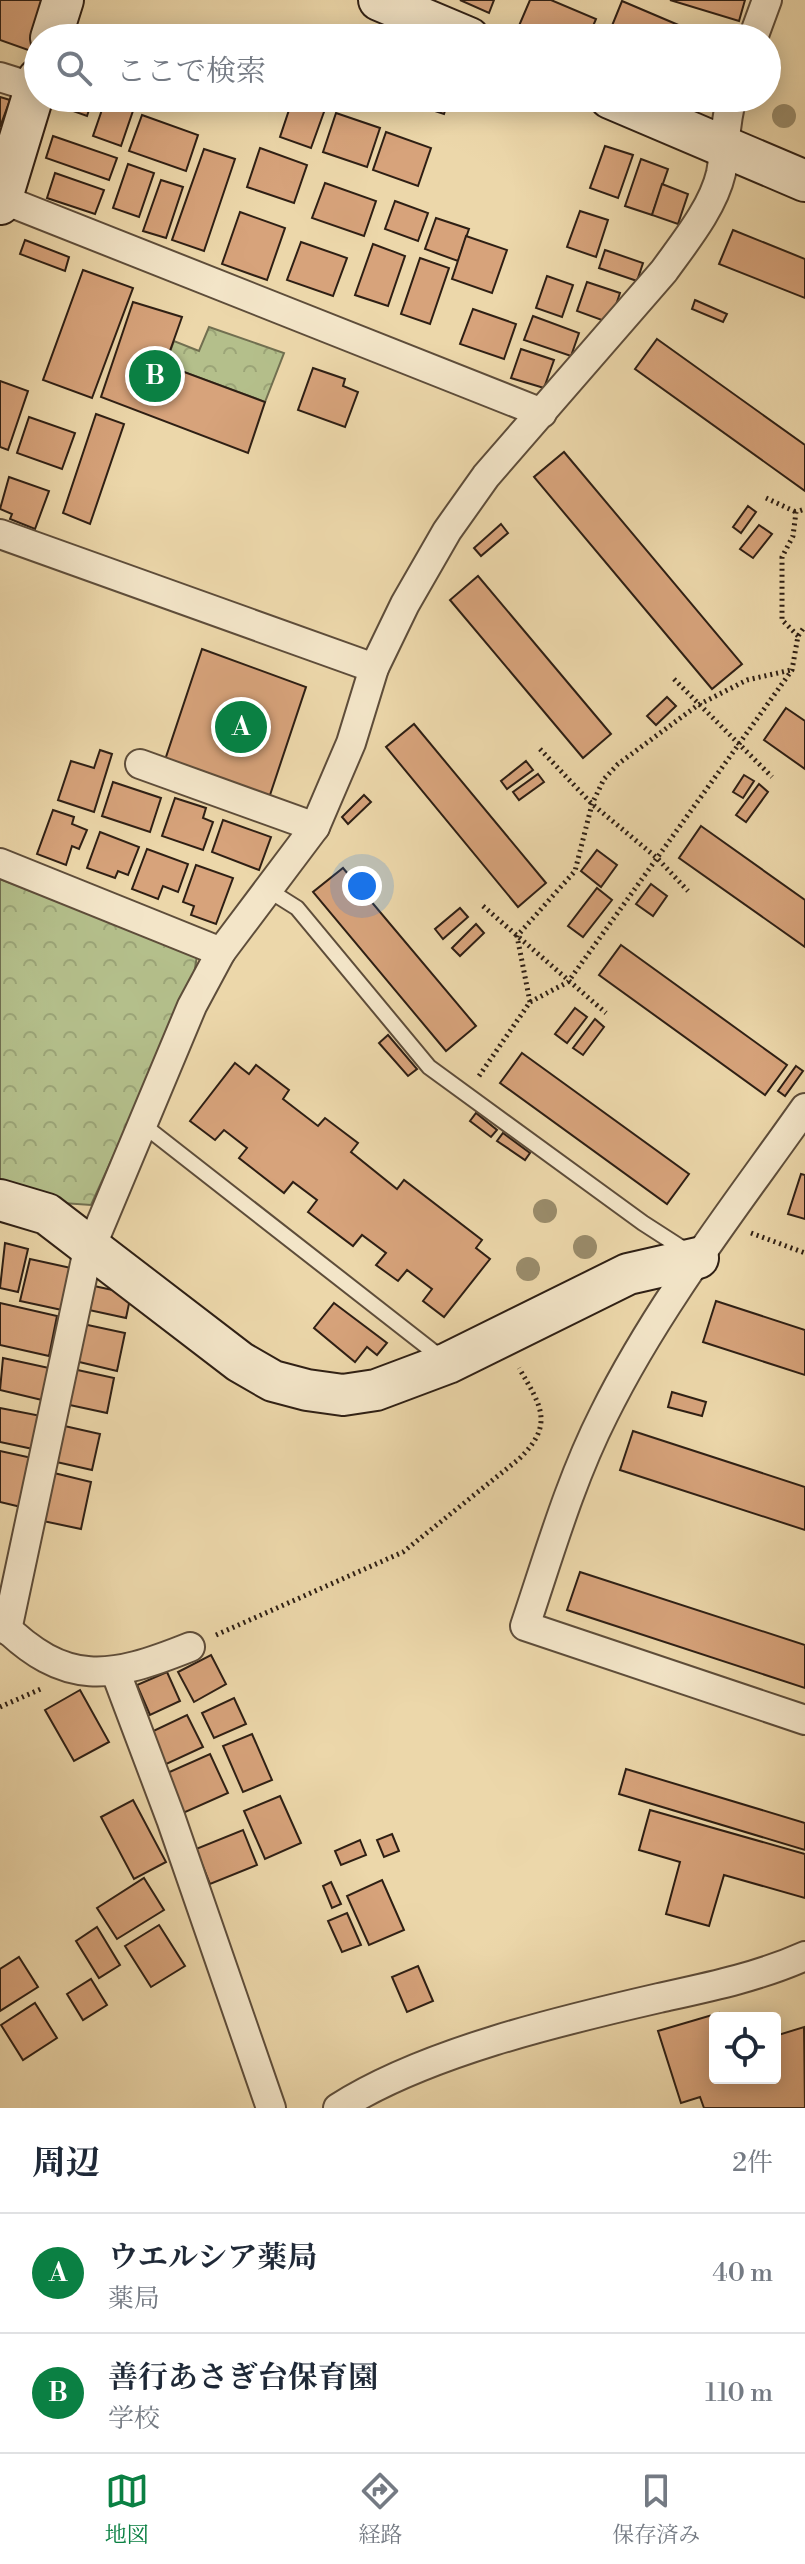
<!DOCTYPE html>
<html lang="ja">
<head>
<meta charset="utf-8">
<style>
	body { margin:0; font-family:"Libre Bodoni","Noto Serif JP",serif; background:#f6f6f7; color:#1f2937 }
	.controls { position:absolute; right:24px; bottom:24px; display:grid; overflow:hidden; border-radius:8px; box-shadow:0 4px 20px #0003 }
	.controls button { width:72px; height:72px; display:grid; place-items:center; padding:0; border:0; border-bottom:2px solid #e0e1e3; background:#fff; color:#1f2937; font:40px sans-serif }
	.you { position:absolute; left:362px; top:886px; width:28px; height:28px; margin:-20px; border:6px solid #fff; border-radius:50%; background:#1a73e8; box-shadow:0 0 0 12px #1a73e833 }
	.badge { display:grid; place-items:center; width:52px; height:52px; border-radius:50%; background:#0b8043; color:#fff; font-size:26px; font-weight:700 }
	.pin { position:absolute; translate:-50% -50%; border:4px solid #fff; box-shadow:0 2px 8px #0006 }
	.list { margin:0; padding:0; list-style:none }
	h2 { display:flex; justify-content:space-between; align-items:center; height:104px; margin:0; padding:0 32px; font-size:34px }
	h2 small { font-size:26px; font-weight:400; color:#747a83 }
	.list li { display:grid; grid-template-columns:52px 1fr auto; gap:24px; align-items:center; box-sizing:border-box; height:120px; padding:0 32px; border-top:2px solid #e0e1e3 }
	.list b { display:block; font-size:30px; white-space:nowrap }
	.list p { margin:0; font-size:26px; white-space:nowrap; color:#747a83 }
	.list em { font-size:26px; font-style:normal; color:#747a83 }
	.icon { flex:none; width:44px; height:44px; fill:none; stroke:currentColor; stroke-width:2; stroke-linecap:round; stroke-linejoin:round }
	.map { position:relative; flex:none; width:805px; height:2108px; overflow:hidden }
	.search { position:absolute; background:#fff; box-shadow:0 4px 20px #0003; left:24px; right:24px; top:24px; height:88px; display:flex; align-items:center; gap:20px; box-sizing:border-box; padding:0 28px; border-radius:44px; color:#747a83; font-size:30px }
	.sheet { height:344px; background:#fff }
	nav { display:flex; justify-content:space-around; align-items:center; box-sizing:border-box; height:112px; border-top:2px solid #e0e1e3; background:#fff; font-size:22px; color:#747a83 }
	nav a { display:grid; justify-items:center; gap:4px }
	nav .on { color:#0b8043 }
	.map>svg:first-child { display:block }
	.park { fill:url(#park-crowns); stroke:#716f50; stroke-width:2 }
	.building { fill:#d7a37b; stroke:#2e1f14; stroke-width:2 }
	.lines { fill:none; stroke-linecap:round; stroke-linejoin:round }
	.lane-casing { stroke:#5e4d3a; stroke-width:18 }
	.street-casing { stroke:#5e4d3a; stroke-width:32 }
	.secondary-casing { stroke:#2e1f14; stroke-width:44 }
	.path { stroke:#2e1f14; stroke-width:5; stroke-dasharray:2 4; stroke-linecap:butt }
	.lane { stroke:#f3e5c8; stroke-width:14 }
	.street { stroke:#f3e5c8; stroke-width:28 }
	.secondary { stroke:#f3e5c8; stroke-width:40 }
	.tree { fill:#9a8c6b }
</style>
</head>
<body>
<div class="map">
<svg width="805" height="2108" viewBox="0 0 805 2108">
	<defs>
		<pattern id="park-crowns" width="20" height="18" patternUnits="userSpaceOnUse" patternTransform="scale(2)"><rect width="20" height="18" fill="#b4bf8b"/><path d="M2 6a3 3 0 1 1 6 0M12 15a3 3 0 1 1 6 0" fill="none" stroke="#9ba477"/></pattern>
	</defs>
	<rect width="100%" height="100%" fill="#ecd7aa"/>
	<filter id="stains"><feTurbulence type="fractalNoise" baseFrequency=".0025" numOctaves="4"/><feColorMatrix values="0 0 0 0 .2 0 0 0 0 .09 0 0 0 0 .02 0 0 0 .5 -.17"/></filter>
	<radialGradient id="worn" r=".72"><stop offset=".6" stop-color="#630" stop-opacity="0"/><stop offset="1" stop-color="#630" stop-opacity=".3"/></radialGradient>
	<g class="park">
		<polygon points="209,327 284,353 265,402 165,365 174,341 199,351"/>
		<polygon points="0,879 197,956 193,981 91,1205 48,1202 0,1185"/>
	</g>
	<g class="building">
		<polygon points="0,0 49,0 31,51 0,40"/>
		<polygon points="460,0 494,0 489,13"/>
		<polygon points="530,0 551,0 596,19 588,38 515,35"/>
		<polygon points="670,0 745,0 739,21"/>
		<polygon points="622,1 709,38 607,38"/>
		<polygon points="317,27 348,38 314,38"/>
		<polygon points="0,97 10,100 0,127"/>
		<polygon points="62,98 93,98 87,116 59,106"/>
		<polygon points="106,98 136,102 121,146 93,136"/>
		<polygon points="293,98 329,98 311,148 280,137"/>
		<polygon points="356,98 393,98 388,110"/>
		<polygon points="409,98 449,98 444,114 407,102"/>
		<polygon points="336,113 380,128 367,167 323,152"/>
		<polygon points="142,115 198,135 186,171 129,151"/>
		<polygon points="386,132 431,148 418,186 373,170"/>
		<polygon points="53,136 117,158 109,180 46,158"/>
		<polygon points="605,146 633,155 618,198 590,188"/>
		<polygon points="260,148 307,165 294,203 247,187"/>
		<polygon points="204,149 235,159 204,251 172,240"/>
		<polygon points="641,159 668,169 652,215 625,206"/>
		<polygon points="128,164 154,173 139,217 113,208"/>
		<polygon points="55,173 104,190 95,214 47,198"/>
		<polygon points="161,180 183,187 166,238 143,231"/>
		<polygon points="325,183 376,201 364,236 312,218"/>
		<polygon points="662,184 688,194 678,224 652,215"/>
		<polygon points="395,201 428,213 418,241 385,229"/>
		<polygon points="580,211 608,220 596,257 567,247"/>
		<polygon points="240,212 285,228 267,280 222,264"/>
		<polygon points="436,218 469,229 458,261 425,249"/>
		<polygon points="733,230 805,259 805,298 719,264"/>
		<polygon points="466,236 507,250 492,293 452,279"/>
		<polygon points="25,240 69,257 65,271 20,254"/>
		<polygon points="301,242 347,258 333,296 287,280"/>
		<polygon points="373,244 405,256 388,306 355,295"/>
		<polygon points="605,250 643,263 637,281 599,268"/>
		<polygon points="420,258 449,268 430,324 401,314"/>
		<polygon points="83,270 133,288 92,398 43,380"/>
		<polygon points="547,276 573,285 562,317 536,308"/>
		<polygon points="587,282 620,293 610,323 577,311"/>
		<polygon points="695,300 727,314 723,322 692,309"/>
		<polygon points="133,302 182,317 165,365 265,402 248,453 101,397"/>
		<polygon points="473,309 516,324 504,359 460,344"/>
		<polygon points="533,316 579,333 571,356 524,340"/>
		<polygon points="657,339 805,445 805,491 635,369"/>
		<polygon points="521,349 554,360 544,388 511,378"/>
		<polygon points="313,368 345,379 343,386 358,392 345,427 298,410"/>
		<polygon points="0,381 28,391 8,450 0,447"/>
		<polygon points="96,414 124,424 90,524 63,513"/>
		<polygon points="29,417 75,433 62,469 17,453"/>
		<polygon points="564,452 742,664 712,689 534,477"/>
		<polygon points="9,477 49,491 35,529 10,519 12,514 0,509"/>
		<polygon points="748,506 756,512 741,533 733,527"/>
		<polygon points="501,524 508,533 481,556 474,548"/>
		<polygon points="759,525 772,534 753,558 740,549"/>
		<polygon points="478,576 611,734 583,758 450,600"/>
		<polygon points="202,649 306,687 269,798 165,760"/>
		<polygon points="667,697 676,706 656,725 647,716"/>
		<polygon points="786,708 805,721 805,769 764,740"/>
		<polygon points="414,724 546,883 518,907 386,747"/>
		<polygon points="100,750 112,754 94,812 58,800 71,761 94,768"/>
		<polygon points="526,761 533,770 507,789 501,781"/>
		<polygon points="538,774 544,782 519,800 513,792"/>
		<polygon points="744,775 754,781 743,798 733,792"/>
		<polygon points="113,782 161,798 150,832 102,816"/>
		<polygon points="759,784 768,792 746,822 736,815"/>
		<polygon points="364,795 371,802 348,824 342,817"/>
		<polygon points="175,798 206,808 203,818 213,822 203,850 162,836"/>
		<polygon points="53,810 74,817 72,824 87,830 79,849 72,846 66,865 37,854"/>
		<polygon points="223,820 271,837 259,870 212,852"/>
		<polygon points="701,826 805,900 805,947 679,858"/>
		<polygon points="100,832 139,847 128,875 118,871 115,878 87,868"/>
		<polygon points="147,849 188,864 178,892 163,886 158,899 132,889"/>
		<polygon points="597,850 617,865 601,887 581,871"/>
		<polygon points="196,865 233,878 216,924 191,915 194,906 183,902"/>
		<polygon points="343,868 476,1026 446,1051 313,892"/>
		<polygon points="651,884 667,896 653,916 636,904"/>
		<polygon points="597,888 612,900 583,937 568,926"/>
		<polygon points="460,908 468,917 443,939 435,929"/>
		<polygon points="476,924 484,933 460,956 452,948"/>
		<polygon points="621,945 787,1065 765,1095 599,975"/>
		<polygon points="575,1008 587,1017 567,1043 555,1034"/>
		<polygon points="595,1019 604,1027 583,1055 573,1048"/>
		<polygon points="388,1035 417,1069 408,1076 379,1043"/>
		<polygon points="522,1053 689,1174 667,1204 500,1083"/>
		<polygon points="235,1063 249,1074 256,1065 289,1090 283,1099 318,1126 325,1118 358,1143 351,1152 397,1189 404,1180 482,1240 476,1248 490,1259 444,1317 423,1301 432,1289 407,1270 398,1281 376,1265 386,1253 362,1235 353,1246 308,1212 317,1200 293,1182 284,1193 239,1158 247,1148 224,1130 215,1140 190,1121"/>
		<polygon points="796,1066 803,1071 785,1096 778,1091"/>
		<polygon points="476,1113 497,1130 491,1137 470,1121"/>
		<polygon points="503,1133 530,1153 525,1160 497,1141"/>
		<polygon points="801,1174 805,1175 805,1219 788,1214"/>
		<polygon points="5,1243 28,1249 18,1292 0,1288"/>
		<polygon points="30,1259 71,1268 62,1310 20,1301"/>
		<polygon points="94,1286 131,1294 126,1318 89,1310"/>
		<polygon points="716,1301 805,1330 805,1375 703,1342"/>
		<polygon points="0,1303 57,1316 49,1356 0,1345"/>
		<polygon points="334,1303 387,1343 377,1355 367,1347 355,1362 314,1328"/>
		<polygon points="83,1324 125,1333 117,1371 75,1361"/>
		<polygon points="3,1358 49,1368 42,1400 0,1390"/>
		<polygon points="73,1369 114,1378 107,1413 65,1404"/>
		<polygon points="672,1392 706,1402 702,1416 668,1407"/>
		<polygon points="0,1408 41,1416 33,1449 0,1442"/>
		<polygon points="60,1425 100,1434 92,1470 52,1461"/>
		<polygon points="633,1431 805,1487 805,1530 620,1470"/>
		<polygon points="0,1451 32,1458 21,1507 0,1502"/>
		<polygon points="54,1473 91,1482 81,1529 43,1521"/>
		<polygon points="580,1572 805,1645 805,1688 567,1610"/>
		<polygon points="211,1655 226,1684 194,1702 178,1672"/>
		<polygon points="167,1672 180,1701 150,1715 137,1685"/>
		<polygon points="80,1690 109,1742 74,1761 45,1710"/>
		<polygon points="234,1698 246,1724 214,1738 202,1713"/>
		<polygon points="187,1715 203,1747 162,1766 147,1734"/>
		<polygon points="252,1734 272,1780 243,1792 223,1746"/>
		<polygon points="210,1754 228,1793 183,1813 165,1774"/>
		<polygon points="626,1769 805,1823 805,1850 619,1794"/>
		<polygon points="280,1796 301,1843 265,1859 244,1811"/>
		<polygon points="133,1800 166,1862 134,1879 101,1817"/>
		<polygon points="650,1810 805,1854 805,1898 724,1875 709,1926 666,1914 680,1862 639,1850"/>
		<polygon points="243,1830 257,1865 210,1884 196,1849"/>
		<polygon points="392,1834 399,1851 384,1857 377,1840"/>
		<polygon points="360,1840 366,1855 341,1865 335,1851"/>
		<polygon points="144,1878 164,1910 117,1939 97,1908"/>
		<polygon points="382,1880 404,1930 369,1945 347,1896"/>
		<polygon points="331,1882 341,1904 332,1908 323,1886"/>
		<polygon points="347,1913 361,1945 342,1952 328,1921"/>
		<polygon points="159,1925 185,1966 151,1987 125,1946"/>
		<polygon points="97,1927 120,1965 99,1978 76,1941"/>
		<polygon points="19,1957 38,1987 0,2011 0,1969"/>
		<polygon points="418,1966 433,2001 407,2012 392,1977"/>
		<polygon points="91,1979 107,2005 83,2020 67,1994"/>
		<polygon points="35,2003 57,2038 23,2060 1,2025"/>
		<polygon points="719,2013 720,2018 715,2018 715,2078 775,2078 775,2036 804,2027 805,2108 704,2108 700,2097 681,2103 658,2031"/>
	</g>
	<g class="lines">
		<defs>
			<g id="lane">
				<polyline points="270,891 297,908 429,1067 643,1223 688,1252"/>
				<polyline points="142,1124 444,1360"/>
			</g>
			<g id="street">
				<polyline points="753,38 767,0"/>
				<polyline points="0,77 35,88"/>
				<polyline points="2,199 542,413"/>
				<polyline points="0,534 374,668"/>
				<polyline points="140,764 315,827"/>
				<polyline points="0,863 221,952"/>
				<path d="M805 1108C735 1207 658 1305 604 1414 570 1481 549 1555 525 1626L805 1720"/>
				<path d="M0 1622C66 1688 110 1679 190 1647"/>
				<path d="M7 1630 86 1259 192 1006 221 952 315 827 351 743 374 668 405 604 447 531 486 476 664 271C684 243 713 208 721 173 726 147 724 123 732 98"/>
				<polyline points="116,1673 171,1819 271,2108"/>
				<path d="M338 2108C424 2053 559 2021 659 1998 709 1987 758 1977 805 1956"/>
			</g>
			<g id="secondary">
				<polyline points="379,0 469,38"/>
				<polyline points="51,38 63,0"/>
				<polyline points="610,98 805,181"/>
				<polyline points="0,204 38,79"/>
				<polyline points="0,1200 47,1214 240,1362 273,1381 307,1390 343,1395 376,1390 448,1363 628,1274 698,1258"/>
			</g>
		</defs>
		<use href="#lane" class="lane-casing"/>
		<use href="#street" class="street-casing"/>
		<use href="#secondary" class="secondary-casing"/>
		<g class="path">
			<polyline points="766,498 796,512"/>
			<polyline points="798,636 782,620 782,557 793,536 796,512 805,509"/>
			<polyline points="674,679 772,777"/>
			<polyline points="540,749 592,804 657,858 688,891"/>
			<polyline points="483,906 606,1013"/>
			<polyline points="530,1002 517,936 575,871 592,804 604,779 618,764 698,705 747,680 791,670"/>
			<polyline points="479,1076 530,1002 568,982 792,670 798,636 805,626"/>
			<polyline points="751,1233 805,1253"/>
			<path d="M216 1635 403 1552 519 1459C555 1424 541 1406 519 1368"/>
			<polyline points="0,1707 43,1688"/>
		</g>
		<use href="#lane" class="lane"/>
		<use href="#street" class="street"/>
		<use href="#secondary" class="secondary"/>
	</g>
	<g class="tree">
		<circle cx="784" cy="116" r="12"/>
		<circle cx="545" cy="1211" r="12"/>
		<circle cx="585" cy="1247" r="12"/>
		<circle cx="528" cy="1269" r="12"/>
	</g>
	<rect width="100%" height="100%" filter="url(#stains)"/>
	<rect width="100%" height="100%" fill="url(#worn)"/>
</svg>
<div class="controls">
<button><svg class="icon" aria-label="locate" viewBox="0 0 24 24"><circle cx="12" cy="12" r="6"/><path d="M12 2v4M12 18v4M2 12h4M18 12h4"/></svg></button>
</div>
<div class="you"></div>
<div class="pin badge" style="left:241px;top:727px">A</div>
<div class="pin badge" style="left:155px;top:376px">B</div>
<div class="search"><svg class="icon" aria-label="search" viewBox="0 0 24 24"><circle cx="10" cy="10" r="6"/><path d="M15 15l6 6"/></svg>ここで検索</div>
</div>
<section class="sheet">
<h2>周辺<small>2件</small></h2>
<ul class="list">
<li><span class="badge">A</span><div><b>ウエルシア薬局</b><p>薬局</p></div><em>40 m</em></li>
<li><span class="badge">B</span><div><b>善行あさぎ台保育園</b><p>学校</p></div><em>110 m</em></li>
</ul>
</section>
<nav>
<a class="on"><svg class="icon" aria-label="map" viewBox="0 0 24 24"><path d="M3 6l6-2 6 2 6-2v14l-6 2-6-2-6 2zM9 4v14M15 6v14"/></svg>地図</a>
<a><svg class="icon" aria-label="directions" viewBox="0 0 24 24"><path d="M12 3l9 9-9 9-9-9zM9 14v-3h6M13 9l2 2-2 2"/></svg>経路</a>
<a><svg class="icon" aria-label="saved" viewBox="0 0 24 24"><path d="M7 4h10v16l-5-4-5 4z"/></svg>保存済み</a>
</nav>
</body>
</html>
